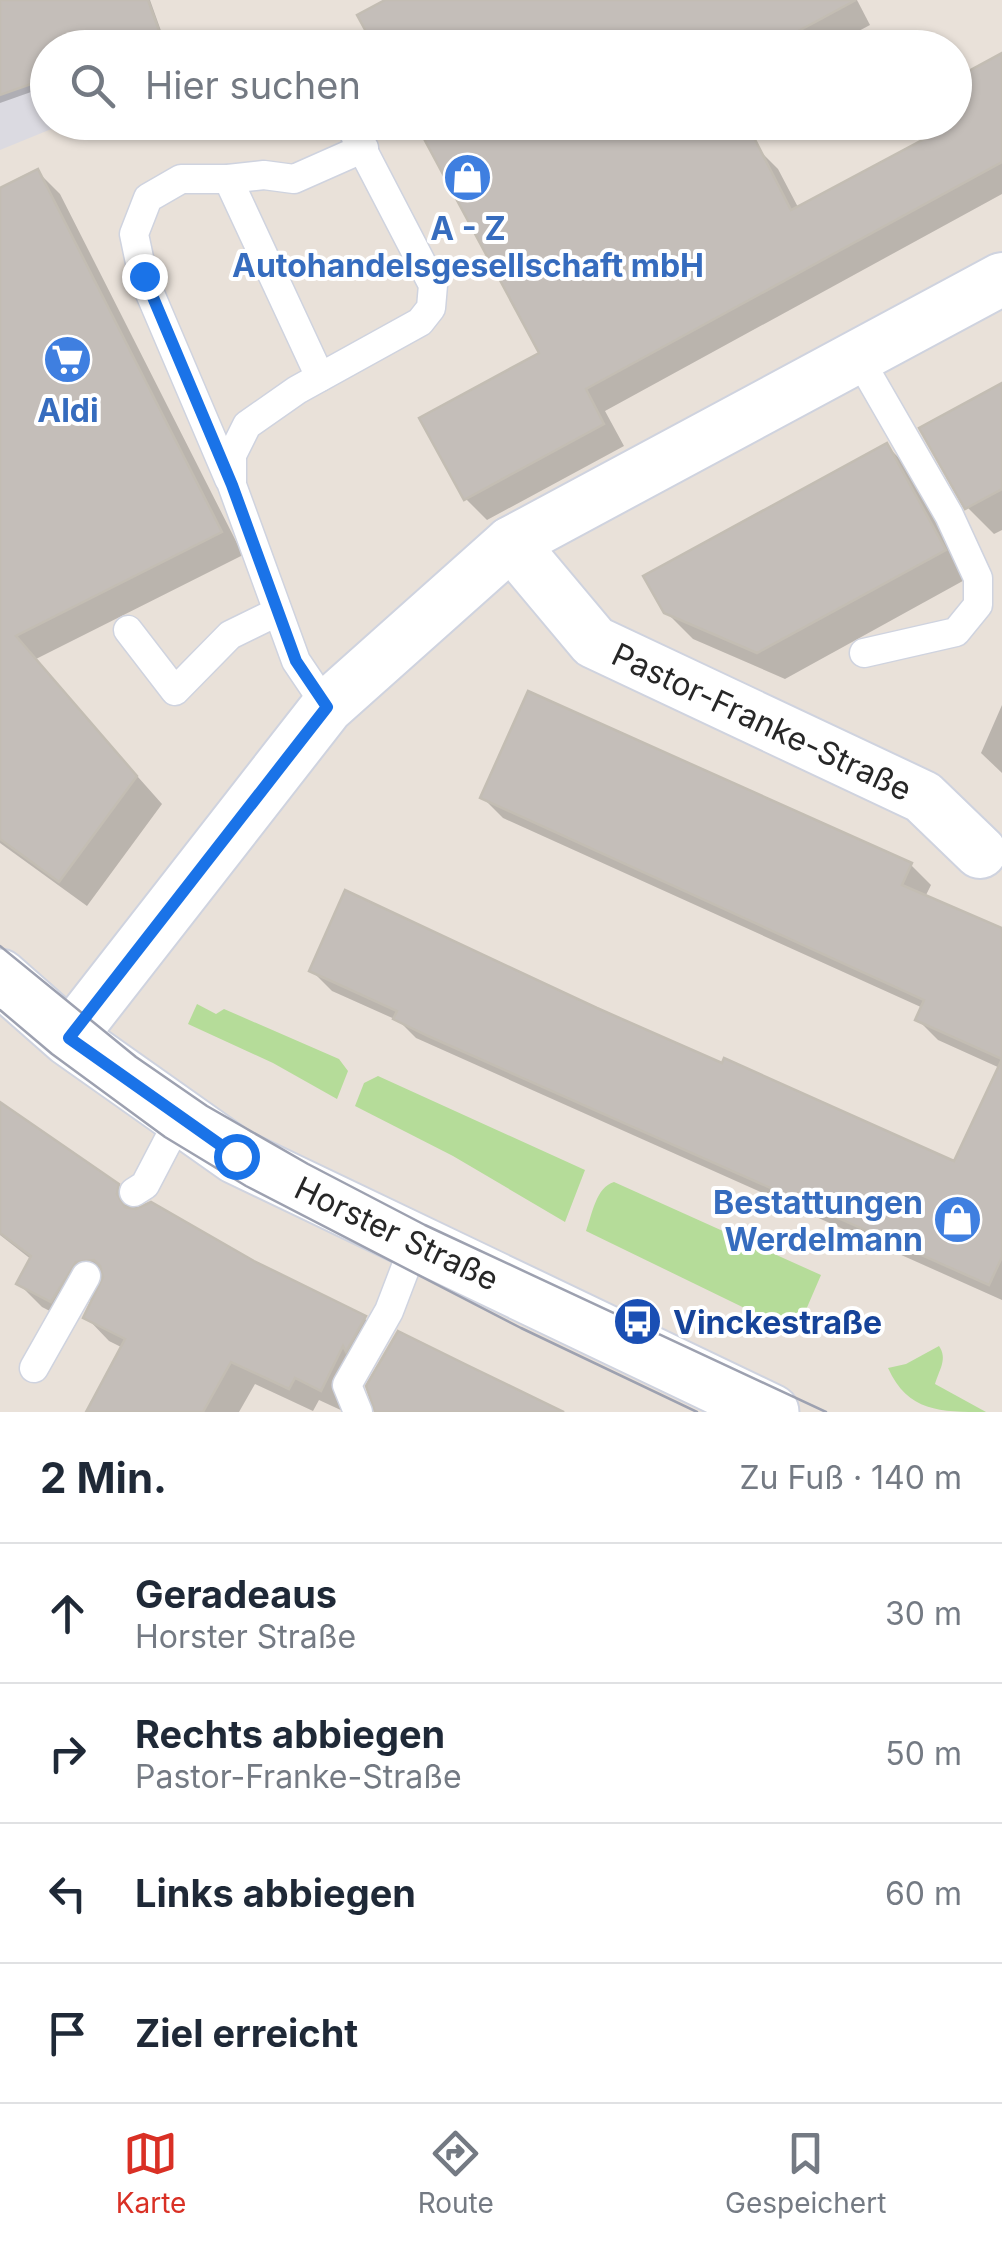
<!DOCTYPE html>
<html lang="de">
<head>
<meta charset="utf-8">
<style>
	body { margin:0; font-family:Inter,sans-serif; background:#f2f2f3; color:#1f2937 }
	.stop { position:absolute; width:30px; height:30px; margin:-22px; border:8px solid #1a73e8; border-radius:50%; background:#fff }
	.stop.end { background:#1a73e8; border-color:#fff; box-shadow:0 2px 10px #0008 }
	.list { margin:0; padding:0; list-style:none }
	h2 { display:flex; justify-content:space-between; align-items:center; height:130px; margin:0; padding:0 40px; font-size:42px }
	h2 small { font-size:32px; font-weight:400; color:#747a83 }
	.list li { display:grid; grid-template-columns:65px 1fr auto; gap:30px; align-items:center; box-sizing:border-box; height:140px; padding:0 40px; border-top:2px solid #e0e1e3 }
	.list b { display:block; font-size:38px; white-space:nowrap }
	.list p { margin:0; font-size:32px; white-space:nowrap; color:#747a83 }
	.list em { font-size:32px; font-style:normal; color:#747a83 }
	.icon { flex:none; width:55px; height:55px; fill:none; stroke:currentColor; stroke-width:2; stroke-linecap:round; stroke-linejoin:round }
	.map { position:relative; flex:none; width:1002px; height:1412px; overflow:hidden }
	.search { position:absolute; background:#fff; box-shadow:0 2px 8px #0004; left:30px; right:30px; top:30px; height:110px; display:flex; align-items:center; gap:25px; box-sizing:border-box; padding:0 35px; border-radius:55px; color:#747a83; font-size:38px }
	.sheet { height:690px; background:#fff }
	nav { display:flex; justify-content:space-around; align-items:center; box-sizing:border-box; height:140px; border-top:2px solid #e0e1e3; background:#fff; font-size:28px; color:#747a83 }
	nav a { display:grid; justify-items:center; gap:5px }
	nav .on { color:#d93025 }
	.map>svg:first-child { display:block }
	.industrial { fill:#dbdae1 }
	.green { fill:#b5dc99 }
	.shadow { fill:#0003 }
	.building { fill:#c4beb9; stroke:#c3bdb3; stroke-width:2.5 }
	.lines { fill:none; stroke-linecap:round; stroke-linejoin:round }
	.lane-casing { stroke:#cfd3df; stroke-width:31 }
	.street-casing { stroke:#cfd3df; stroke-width:56 }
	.secondary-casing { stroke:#cfd3df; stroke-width:59 }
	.lane { stroke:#fff; stroke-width:28 }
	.street { stroke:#fff; stroke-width:52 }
	.secondary { stroke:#fff; stroke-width:55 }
	.tram { stroke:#9da1b0; stroke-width:2.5 }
	.route { stroke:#1a73e8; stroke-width:12 }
	.labels { text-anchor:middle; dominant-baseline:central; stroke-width:8; stroke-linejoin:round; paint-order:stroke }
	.shop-label { font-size:32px; font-weight:bold; fill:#366cbe; stroke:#fff }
	.street-label { font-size:32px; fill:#272727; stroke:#fff }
	.transit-label { font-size:32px; font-weight:bold; fill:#164399; stroke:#fff; text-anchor:start }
</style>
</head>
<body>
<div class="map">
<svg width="1002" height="1412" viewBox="0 0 1002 1412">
	<rect width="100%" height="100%" fill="#e9e1d9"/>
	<polygon class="industrial" points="0,0 148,0 165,47 48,48 48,122 66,123 0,150"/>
	<g class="green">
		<polygon points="197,1004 216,1014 224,1009 339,1059 348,1071 337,1099 273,1063 188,1024"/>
		<polygon points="378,1076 585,1170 565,1222 453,1156 355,1106 364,1083"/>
		<path d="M614 1182 821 1275 796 1333 586 1231C592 1215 596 1187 614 1182Z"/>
		<path d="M939 1346C948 1359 939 1370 935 1384L986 1412C940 1412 908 1412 888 1368L906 1364Z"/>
	</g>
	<g class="shadow">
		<polygon points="0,0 150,0 165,42 149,48 48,48 48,86 0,103"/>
		<polygon points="386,0 857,0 870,25 827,48 378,48"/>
		<polygon points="1002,55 1002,194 605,411 624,446 487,520 466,499 542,354 745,122 762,153 778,169 799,209 946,130 942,122 954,122"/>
		<polygon points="38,172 60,194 243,555 34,660 162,804 87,906 0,843 0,191"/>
		<polygon points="1002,386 1002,530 994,534 967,507"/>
		<polygon points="887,446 913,472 970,577 785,679 693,639 666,612"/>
		<polygon points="1002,705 1002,773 981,753"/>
		<polygon points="483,798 911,865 931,885 925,897 1002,930 1002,1300 416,1038 399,1021 332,991 312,971 596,1010 955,1164 1000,1068 938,1040 918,1020 923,1008 503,818"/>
		<polygon points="0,1103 117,1186 141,1210 364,1318 388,1342 370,1373 366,1369 345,1412 319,1400 313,1411 255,1384 239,1412 89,1412 123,1348 109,1341 86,1317 94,1302 90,1300 75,1324 42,1307 19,1284 32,1260 0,1235"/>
	</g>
	<g class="building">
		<polygon points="0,0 148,0 161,36 129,48 48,48 48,78 0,95"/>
		<polygon points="385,0 856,0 767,48 375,48 357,15"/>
		<polygon points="1002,53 1002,162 586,389 604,424 464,500 419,418 539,353 415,122 746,122 791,210 954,123 954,79"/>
		<polygon points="38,169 222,532 16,636 137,776 59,882 0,839 0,188"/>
		<polygon points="1002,383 1002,489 965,509 919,428"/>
		<polygon points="887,443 946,550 757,653 664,613 643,576"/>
		<polygon points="528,691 912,863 902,885 1002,928 1002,1257 989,1285 428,1036 393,1019 397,1011 309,971 345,890 597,1008 722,1063 724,1058 954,1161 1002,1059 915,1020 924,1000 480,798"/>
		<polygon points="0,1102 119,1184 117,1194 125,1207 136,1209 151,1202 254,1261 366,1316 346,1352 343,1346 321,1391 295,1378 289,1389 231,1362 203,1412 86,1412 125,1339 83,1318 103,1277 100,1266 94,1260 76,1262 51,1302 16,1284 31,1256 0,1233"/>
		<polygon points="398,1331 467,1365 564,1412 375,1412 366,1386"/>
	</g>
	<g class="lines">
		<defs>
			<g id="lane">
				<polyline points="228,179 320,377"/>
				<polyline points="858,357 949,515 978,578 978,605 956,632 864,653"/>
				<polyline points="229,479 143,277 134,234 148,198 181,179 228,179 264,175 294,179 364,148"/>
				<polyline points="128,630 175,691 230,635 277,612"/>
				<polyline points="327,707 296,661 232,485 232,455 247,425 297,390 420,322 431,308 433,285 355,135"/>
				<polyline points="134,1192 145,1185 181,1116"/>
				<polyline points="34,1368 86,1276"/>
				<polyline points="358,1412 347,1385 389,1311 415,1243"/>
			</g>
			<g id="street">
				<path id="s1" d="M511 543 594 642 923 797 980 852"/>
				<polyline points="69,1038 327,707 511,543 1002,279"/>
			</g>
			<g id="secondary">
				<path id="s2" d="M0 977 69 1038 236 1156 771 1412"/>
			</g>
		</defs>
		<use href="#lane" class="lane-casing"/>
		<use href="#street" class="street-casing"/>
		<use href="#secondary" class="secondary-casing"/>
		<use href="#lane" class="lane"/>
		<use href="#street" class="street"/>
		<use href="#secondary" class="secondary"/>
		<g class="tram">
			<polyline points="0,946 136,1057 207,1106 308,1164 425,1225 826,1412"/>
			<polyline points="0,1010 52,1054 165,1137 246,1186 521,1328 697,1412"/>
		</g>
	</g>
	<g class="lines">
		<polyline class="route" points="144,276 232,485 296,661 327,707 69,1038 236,1156"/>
	</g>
	<defs>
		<symbol id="shop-disc" viewBox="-11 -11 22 22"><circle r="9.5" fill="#3f7fe0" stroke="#fff"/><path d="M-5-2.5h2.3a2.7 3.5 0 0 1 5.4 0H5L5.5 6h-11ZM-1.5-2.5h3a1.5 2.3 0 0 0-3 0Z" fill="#fff"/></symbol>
		<symbol id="supermarket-disc" viewBox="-11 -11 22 22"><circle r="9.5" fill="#3f7fe0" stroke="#fff"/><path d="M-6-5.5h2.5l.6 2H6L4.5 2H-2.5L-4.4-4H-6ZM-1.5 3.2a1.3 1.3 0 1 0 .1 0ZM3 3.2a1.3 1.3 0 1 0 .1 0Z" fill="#fff"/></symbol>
		<symbol id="bus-disc" viewBox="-11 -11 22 22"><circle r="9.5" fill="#1a4fb4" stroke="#fff"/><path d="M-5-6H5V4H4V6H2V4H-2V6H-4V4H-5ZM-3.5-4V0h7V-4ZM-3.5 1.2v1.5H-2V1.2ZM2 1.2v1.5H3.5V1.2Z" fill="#fff"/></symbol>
	</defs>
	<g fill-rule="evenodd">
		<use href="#shop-disc" x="440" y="150" width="55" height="55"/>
		<use href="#supermarket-disc" x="40" y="332" width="55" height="55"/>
		<use href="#shop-disc" x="930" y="1192" width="55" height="55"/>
		<use href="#bus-disc" x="610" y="1294" width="55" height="55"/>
	</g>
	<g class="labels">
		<g class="shop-label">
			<text x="468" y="228">A - Z<tspan x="468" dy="37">Autohandelsgesellschaft mbH</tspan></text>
			<text x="68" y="410">Aldi</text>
			<text x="923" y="1202" text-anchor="end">Bestattungen<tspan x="923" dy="37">Werdelmann</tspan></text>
		</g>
		<g class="street-label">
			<text stroke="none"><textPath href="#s1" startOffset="315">Pastor-Franke-Straße</textPath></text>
			<text stroke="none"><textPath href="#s2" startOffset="475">Horster Straße</textPath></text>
		</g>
		<g class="transit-label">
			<text x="673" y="1322">Vinckestraße</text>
		</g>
	</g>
</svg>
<div class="stop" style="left:236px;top:1156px"></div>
<div class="stop end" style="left:144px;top:276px"></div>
<div class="search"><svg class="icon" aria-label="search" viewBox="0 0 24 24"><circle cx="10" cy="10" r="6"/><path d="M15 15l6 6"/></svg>Hier suchen</div>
</div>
<section class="sheet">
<h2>2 Min.<small>Zu Fuß · 140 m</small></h2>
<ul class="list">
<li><svg class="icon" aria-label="ahead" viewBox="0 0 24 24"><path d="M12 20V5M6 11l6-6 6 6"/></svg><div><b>Geradeaus</b><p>Horster Straße</p></div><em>30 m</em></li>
<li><svg class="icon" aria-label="right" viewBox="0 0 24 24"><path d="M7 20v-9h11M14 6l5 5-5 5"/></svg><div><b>Rechts abbiegen</b><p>Pastor-Franke-Straße</p></div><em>50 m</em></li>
<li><svg class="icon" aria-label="left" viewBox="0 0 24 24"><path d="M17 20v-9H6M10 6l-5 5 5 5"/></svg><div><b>Links abbiegen</b></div><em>60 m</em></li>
<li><svg class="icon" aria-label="arrive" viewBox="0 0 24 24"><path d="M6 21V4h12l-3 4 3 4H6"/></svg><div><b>Ziel erreicht</b></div></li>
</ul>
</section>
<nav>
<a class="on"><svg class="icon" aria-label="map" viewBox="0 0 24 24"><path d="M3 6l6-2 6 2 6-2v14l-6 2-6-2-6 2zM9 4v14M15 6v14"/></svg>Karte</a>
<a><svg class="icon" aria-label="directions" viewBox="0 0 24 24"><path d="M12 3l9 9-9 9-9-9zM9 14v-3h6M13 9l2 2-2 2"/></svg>Route</a>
<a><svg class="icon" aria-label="saved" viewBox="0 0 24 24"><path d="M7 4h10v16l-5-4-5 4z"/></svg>Gespeichert</a>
</nav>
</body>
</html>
